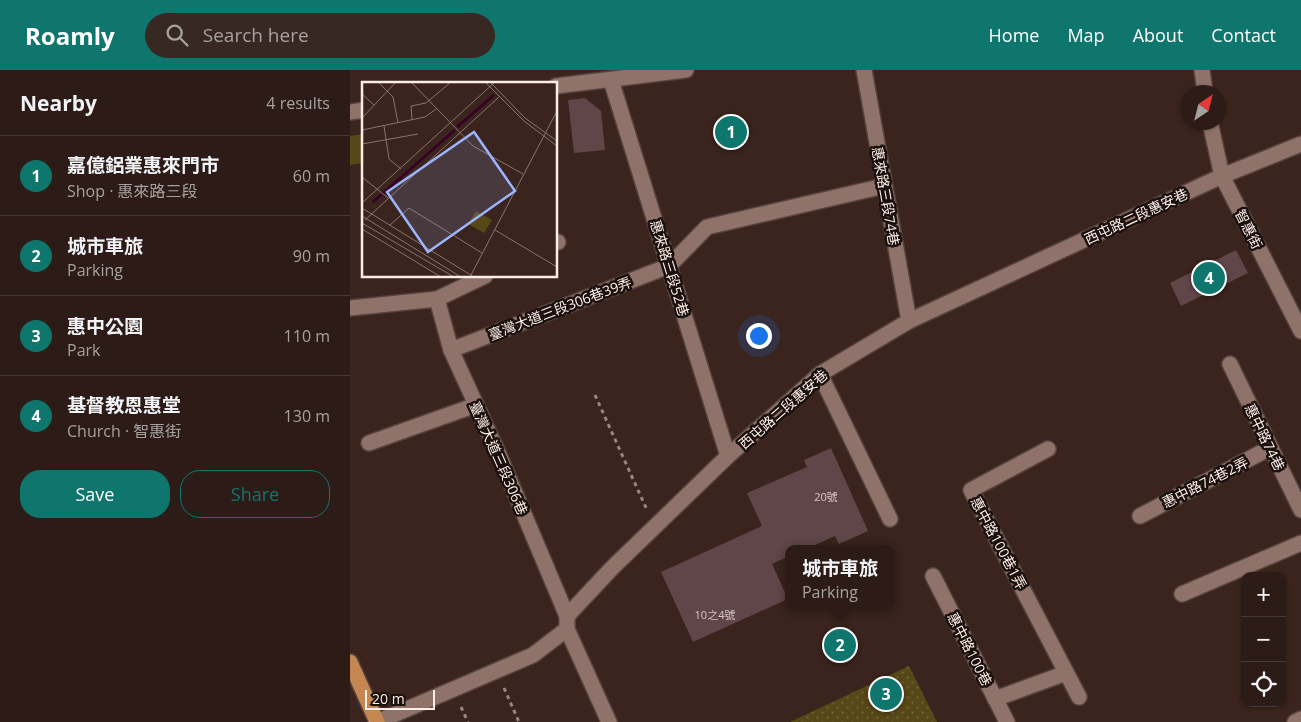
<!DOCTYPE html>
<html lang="en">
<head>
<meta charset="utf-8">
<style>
	body { margin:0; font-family:"Open Sans","Noto Sans TC",sans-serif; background:#382823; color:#f1f3f6 }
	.controls { position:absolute; right:15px; bottom:15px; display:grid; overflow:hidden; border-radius:10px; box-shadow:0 1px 4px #0004 }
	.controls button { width:45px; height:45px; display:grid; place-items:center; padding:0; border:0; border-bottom:1px solid #483935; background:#2c1b16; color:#f1f3f6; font:25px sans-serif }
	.compass { position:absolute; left:831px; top:15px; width:45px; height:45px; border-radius:50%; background:#2c1b16; box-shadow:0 1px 4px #0004; rotate:35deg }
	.scale { position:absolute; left:15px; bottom:12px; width:70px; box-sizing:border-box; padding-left:5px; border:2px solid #feeee9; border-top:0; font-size:14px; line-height:18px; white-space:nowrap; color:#feeee9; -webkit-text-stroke:4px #1a100d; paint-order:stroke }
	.you { position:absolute; left:408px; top:265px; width:18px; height:18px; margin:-12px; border:4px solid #fff; border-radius:50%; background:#1a73e8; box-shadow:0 0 0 8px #1a73e833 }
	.badge { display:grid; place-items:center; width:32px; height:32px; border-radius:50%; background:#0f766e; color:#fff; font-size:16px; font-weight:700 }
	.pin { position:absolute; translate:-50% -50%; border:2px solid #fff; box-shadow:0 1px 5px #0006 }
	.popup { position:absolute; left:435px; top:475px; width:110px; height:65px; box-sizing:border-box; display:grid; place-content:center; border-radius:10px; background:#2c1b16; filter:drop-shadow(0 1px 4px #0005); font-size:16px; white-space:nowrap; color:#a6a1a1 }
	.popup b { font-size:19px; color:#f1f3f6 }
	.popup::after { content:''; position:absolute; left:50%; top:100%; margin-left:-10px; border:10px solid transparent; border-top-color:#2c1b16 }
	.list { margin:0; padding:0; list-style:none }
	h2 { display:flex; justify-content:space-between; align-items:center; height:65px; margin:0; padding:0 20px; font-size:21px }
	h2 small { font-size:16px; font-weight:400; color:#a6a1a1 }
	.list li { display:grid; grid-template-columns:32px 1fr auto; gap:15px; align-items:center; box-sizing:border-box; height:80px; padding:0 20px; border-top:1px solid #483935 }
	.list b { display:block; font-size:19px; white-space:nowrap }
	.list p { margin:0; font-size:16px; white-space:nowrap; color:#a6a1a1 }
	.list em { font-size:16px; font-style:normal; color:#a6a1a1 }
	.actions { display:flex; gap:10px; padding:15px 20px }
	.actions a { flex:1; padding:11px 0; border:1px solid #0f766e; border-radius:20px; text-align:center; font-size:18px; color:#0f766e }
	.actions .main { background:#0f766e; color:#fff }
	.icon { flex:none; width:28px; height:28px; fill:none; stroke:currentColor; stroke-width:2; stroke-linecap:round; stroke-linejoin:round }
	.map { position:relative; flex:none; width:951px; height:652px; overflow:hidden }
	header { display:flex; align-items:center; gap:30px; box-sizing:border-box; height:70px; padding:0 25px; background:#0f766e; color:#fff }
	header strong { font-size:24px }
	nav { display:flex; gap:28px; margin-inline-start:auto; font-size:18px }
	.search { width:350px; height:45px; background:#382823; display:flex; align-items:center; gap:12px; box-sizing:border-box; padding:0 18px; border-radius:28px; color:#a6a1a1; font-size:19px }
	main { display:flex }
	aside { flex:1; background:#2c1b16 }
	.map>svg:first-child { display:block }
	.park { fill:url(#park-dots) }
	.garden { fill:#584717 }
	.building { fill:#614649 }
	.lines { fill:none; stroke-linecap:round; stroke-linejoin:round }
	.minor-casing { stroke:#56423d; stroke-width:18 }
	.major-casing { stroke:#56423d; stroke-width:18 }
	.path { stroke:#998680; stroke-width:3; stroke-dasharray:4 4; stroke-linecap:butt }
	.minor { stroke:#8f736b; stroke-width:15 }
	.major { stroke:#c48751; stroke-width:15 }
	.labels { text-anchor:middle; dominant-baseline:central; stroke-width:5; stroke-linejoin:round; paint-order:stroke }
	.number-label { font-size:11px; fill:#d7c4c1 }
	.street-label { font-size:14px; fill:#feeee9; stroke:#1a100d }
	.inset-river { fill:none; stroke:#380024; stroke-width:2.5 }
	.inset-road { fill:none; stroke:#88756f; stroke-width:1 }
	.view { fill:#9cb4fd; fill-opacity:0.15; stroke:#9cb4fd; stroke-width:2.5 }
	.inset-edge { fill:none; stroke:#feeee9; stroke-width:2.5 }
</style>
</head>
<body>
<header>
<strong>Roamly</strong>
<div class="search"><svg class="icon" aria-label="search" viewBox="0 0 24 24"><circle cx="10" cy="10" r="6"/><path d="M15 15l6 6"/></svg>Search here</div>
<nav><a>Home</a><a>Map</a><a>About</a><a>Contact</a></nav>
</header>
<main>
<aside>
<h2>Nearby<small>4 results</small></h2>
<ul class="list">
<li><span class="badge">1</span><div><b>嘉億鋁業惠來門市</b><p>Shop · 惠來路三段</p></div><em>60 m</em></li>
<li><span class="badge">2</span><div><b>城市車旅</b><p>Parking</p></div><em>90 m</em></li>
<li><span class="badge">3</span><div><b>惠中公園</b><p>Park</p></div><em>110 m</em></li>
<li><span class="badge">4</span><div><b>基督教恩惠堂</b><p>Church · 智惠街</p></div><em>130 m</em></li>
</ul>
<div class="actions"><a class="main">Save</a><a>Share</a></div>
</aside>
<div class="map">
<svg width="951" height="652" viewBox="0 0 951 652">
	<defs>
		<pattern id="park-dots" width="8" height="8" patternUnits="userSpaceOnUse" patternTransform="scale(1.25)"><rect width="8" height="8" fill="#584717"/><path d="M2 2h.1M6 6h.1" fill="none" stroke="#716239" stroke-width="1.8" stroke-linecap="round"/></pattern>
	</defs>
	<rect width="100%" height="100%" fill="#3a241d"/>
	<polygon class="park" points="559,596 587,652 440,652"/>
	<polygon class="garden" points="14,64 14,93 0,95 0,66"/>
	<g class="building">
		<polygon points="235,28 251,41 255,80 224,83 218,30"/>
		<polygon points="886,180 898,203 831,236 820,213"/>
		<polygon points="481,378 518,461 489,474 485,466 456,479 439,479 439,486 422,494 438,529 343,572 311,502 412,456 397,423 457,397 454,390"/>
	</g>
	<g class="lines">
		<defs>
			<g id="minor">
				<polyline points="514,0 559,251"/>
				<polyline points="852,0 855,22"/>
				<polyline points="261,10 378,386"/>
				<polyline points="206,16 336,0"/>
				<polyline points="0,42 14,40"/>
				<polyline points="860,52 872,106 951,261"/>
				<polyline points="206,172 208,172"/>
				<polyline points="87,229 135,206"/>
				<polyline points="0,238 87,229 101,280 149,385 217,546 217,559 259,652"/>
				<polyline points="101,280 319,196 357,157 534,116"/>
				<polyline points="880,294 951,440"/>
				<polyline points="470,304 540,449"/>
				<polyline points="19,373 126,335"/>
				<polyline points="698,379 621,420 729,627"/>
				<polyline points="790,446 920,378"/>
				<polyline points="583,506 657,652"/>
				<polyline points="832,524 951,473"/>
				<polyline points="217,546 262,498 378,386 470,304 559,251 872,106 951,74"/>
				<polyline points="645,629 716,603"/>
				<polyline points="27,652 183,585 217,559"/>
				<polyline points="945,652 951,649"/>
			</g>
			<polyline id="major" points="0,592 27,652"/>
		</defs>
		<use href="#minor" class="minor-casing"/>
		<use href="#major" class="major-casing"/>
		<g class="path">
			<polyline points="245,325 297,440"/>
			<polyline points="154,618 169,652"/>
			<polyline points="111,637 118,652"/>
		</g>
		<use href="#minor" class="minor"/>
		<use href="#major" class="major"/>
	</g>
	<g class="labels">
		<g class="number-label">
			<text x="476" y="426">20號</text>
			<text x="365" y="544">10之4號</text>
		</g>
		<g class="street-label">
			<text transform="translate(536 126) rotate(80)">惠來路三段74巷</text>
			<text transform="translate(786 146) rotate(-25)">西屯路二段惠安巷</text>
			<text transform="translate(899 159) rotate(63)">智惠街</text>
			<text transform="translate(320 198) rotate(73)">惠來路三段52巷</text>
			<text transform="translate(210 238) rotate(-21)">臺灣大道三段306巷39弄</text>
			<text transform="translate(433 339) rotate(-41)">西屯路二段惠安巷</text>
			<text transform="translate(915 367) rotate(64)">惠中路74巷</text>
			<text transform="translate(149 388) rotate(66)">臺灣大道三段306巷</text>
			<text transform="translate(855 412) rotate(-27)">惠中路74巷2弄</text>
			<text transform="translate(649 473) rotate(62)">惠中路100巷1弄</text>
			<text transform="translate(620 579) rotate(63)">惠中路100巷</text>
		</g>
	</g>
	<g transform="translate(12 12)">
		<rect width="195" height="195" fill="#3a241d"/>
		<path d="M114 129 130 138 122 151 106 142Z" fill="#584717"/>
		<path class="inset-river" d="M95 45 132 13M11 120 93 48"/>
		<path class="inset-road" d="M16 0 31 15 36 41M49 0 111 64 161 92M123 0 162 39 195 64M129 1 163 36 195 59M0 12 12 23M0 36 34 0M50 38 49 24 64 21 89 0M22 44 27 77 39 87M0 48 63 35 74 27M0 62 56 52M0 95 26 116M0 121 133 0M0 126 112 195M0 134 99 195M3 138 138 14M0 141 92 195M28 143 47 126 120 171M0 147 79 195M133 148 195 185M109 193 195 29"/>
		<path class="view" d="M112 50 153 109 66 170 25 110Z"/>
		<rect width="195" height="195" class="inset-edge"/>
	</g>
</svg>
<div class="controls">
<button>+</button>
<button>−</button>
<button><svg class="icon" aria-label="locate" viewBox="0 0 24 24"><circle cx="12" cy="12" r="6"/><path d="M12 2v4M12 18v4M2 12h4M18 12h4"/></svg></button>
</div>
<svg class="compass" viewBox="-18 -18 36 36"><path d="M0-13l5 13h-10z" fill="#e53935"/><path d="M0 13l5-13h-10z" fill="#a6a1a1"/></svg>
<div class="scale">20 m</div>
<div class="you"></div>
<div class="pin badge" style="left:381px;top:62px">1</div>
<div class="pin badge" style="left:490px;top:575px">2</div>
<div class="popup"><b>城市車旅</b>Parking</div>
<div class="pin badge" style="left:536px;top:624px">3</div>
<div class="pin badge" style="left:859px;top:208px">4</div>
</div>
</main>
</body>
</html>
